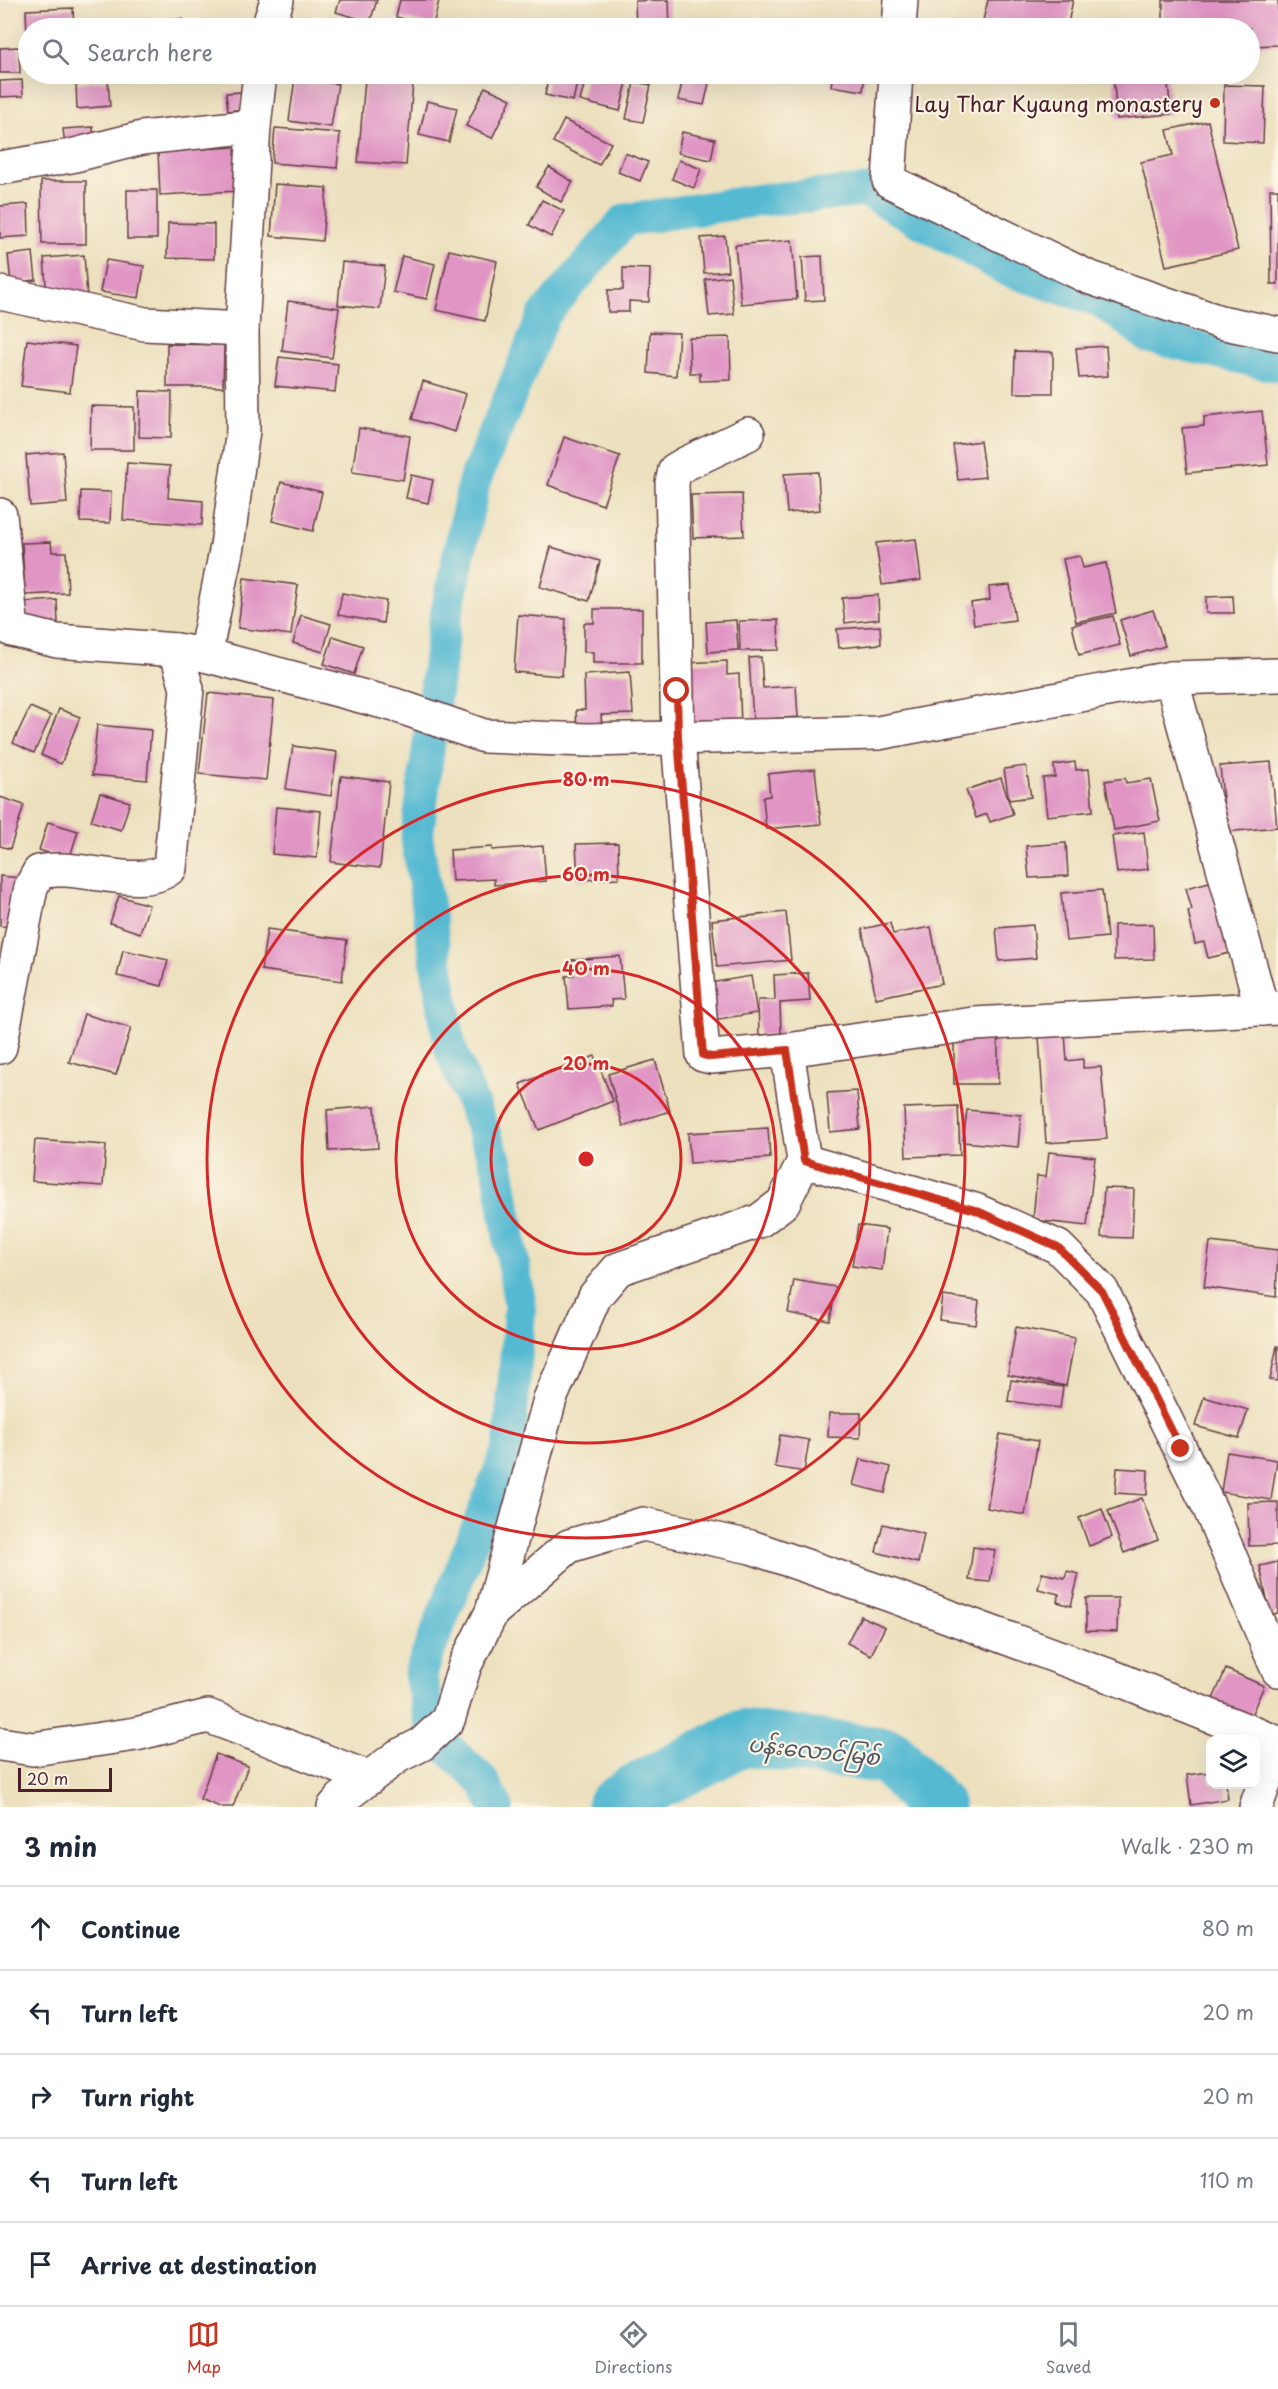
<!DOCTYPE html>
<html lang="en">
<head>
<meta charset="utf-8">
<style>
	body { margin:0; font-family:"Playpen Sans","Noto Sans Myanmar",sans-serif; background:#f2f2f3; color:#1f2937 }
	.controls { position:absolute; right:18px; bottom:18px; display:grid; overflow:hidden; border-radius:12px; box-shadow:0 6px 24px #0002 }
	.controls button { width:54px; height:54px; display:grid; place-items:center; padding:0; border:0; border-bottom:2px solid #e0e1e3; background:#fff; color:#1f2937; font:30px sans-serif }
	.scale { position:absolute; left:18px; bottom:15px; width:94px; box-sizing:border-box; padding-left:6px; border:3px solid #4a1f2b; border-top:0; font-size:16px; line-height:21px; white-space:nowrap; color:#4a1f2b; -webkit-text-stroke:4px #fcf5e5; paint-order:stroke }
	.stop { position:absolute; width:18px; height:18px; margin:-14px; border:4px solid #c8321e; border-radius:50%; background:#fff }
	.stop.end { background:#c8321e; border-color:#fff; box-shadow:0 2px 6px #0008 }
	.list { margin:0; padding:0; list-style:none }
	h2 { display:flex; justify-content:space-between; align-items:center; height:78px; margin:0; padding:0 24px; font-size:26px }
	h2 small { font-size:20px; font-weight:400; color:#747a83 }
	.list li { display:grid; grid-template-columns:39px 1fr auto; gap:18px; align-items:center; box-sizing:border-box; height:84px; padding:0 24px; border-top:2px solid #e0e1e3 }
	.list b { display:block; font-size:22px; white-space:nowrap }
	.list em { font-size:20px; font-style:normal; color:#747a83 }
	.icon { flex:none; width:33px; height:33px; fill:none; stroke:currentColor; stroke-width:2; stroke-linecap:round; stroke-linejoin:round }
	.map { position:relative; flex:none; width:1278px; height:1807px; overflow:hidden }
	.search { position:absolute; background:#fff; box-shadow:0 6px 24px #0002; left:18px; right:18px; top:18px; height:66px; display:flex; align-items:center; gap:15px; box-sizing:border-box; padding:0 21px; border-radius:33px; color:#747a83; font-size:22px }
	.sheet { height:498px; background:#fff }
	nav { display:flex; justify-content:space-around; align-items:center; box-sizing:border-box; height:84px; border-top:2px solid #e0e1e3; background:#fff; font-size:16px; color:#747a83 }
	nav a { display:grid; justify-items:center; gap:3px }
	nav .on { color:#c8321e }
	.map>svg:first-child { display:block }
	.lines { fill:none; stroke-linecap:round; stroke-linejoin:round }
	.canal { stroke:#54b9d2; stroke-width:33 }
	.river { stroke:#54b9d2; stroke-width:57 }
	.building { fill:#e095c5 }
	.minor-casing { stroke:#623c41; stroke-width:36 }
	.minor { stroke:#fff; stroke-width:33 }
	.route { stroke:#c8321e; stroke-width:8 }
	.ring { fill:none; stroke:#d62828; stroke-width:3 }
	.poi-dot { fill:#c8321e; stroke:#fcf5e5; stroke-width:2 }
	.labels { text-anchor:middle; dominant-baseline:central; stroke-width:4.5; stroke-linejoin:round; paint-order:stroke }
	.poi-label { font-size:21px; fill:#4a1f2b; stroke:#fcf5e5; text-anchor:end }
	.water-label { font-size:22px; font-style:italic; fill:#4e5565; stroke:#fcf5e5 }
	.centre { fill:#d62828; stroke:#fcf5e5; stroke-width:3 }
	.ring-label { font-size:18px; text-anchor:middle; font-weight:bold; fill:#d62828; stroke:#fcf5e5; stroke-width:4.5; stroke-linejoin:round; paint-order:stroke }
</style>
</head>
<body>
<div class="map">
<svg width="1278" height="1807" viewBox="0 0 1278 1807">
	<rect width="100%" height="100%" fill="#fcf5e5"/>
	<filter id="ink" filterUnits="userSpaceOnUse"><feTurbulence type="fractalNoise" baseFrequency=".0167" numOctaves="2"/><feDisplacementMap in="SourceGraphic" scale="12" xChannelSelector="R" yChannelSelector="G"/><feConvolveMatrix kernelMatrix="1 2 1 2 8 2 1 2 1" color-interpolation-filters="sRGB"/></filter>
	<filter id="wash" filterUnits="userSpaceOnUse"><feTurbulence type="fractalNoise" baseFrequency=".008" numOctaves="4" result="noise"/><feDisplacementMap in="SourceGraphic" scale="24" xChannelSelector="R" yChannelSelector="G"/><feGaussianBlur stdDeviation="1.35" result="paint"/><feColorMatrix in="noise" values="0 0 0 0 0 0 0 0 0 0 0 0 0 0 0 0 0 1.4 0 .05"/><feComposite in="paint" operator="in"/></filter>
	<g filter="url(#wash)">
		<rect width="100%" height="100%" fill="#ece0be"/>
		<g class="lines">
			<polyline class="canal" points="497,1807 481,1779 433,1735 420,1674 509,1447 520,1305 498,1167 450,1048 417,838 444,625 474,482 544,315 625,220 760,200 866,191 1007,270 1101,301 1149,337 1278,366"/>
			<polyline class="river" points="615,1807 634,1793 742,1738 889,1756 936,1807"/>
		</g>
		<g id="blocks">
			<g class="building">
				<polygon points="340,0 377,0 370,22 336,12"/>
				<polygon points="400,0 439,0 433,26 396,17"/>
				<polygon points="669,0 670,28 636,28 635,1"/>
				<polygon points="988,0 1073,0 1067,28 981,28"/>
				<polygon points="1163,0 1278,0 1278,45 1250,46 1250,28 1163,28"/>
				<polygon points="73,8 74,28 28,28 28,36 27,36 26,10"/>
				<polygon points="182,19 183,28 140,28 139,21"/>
				<polygon points="474,24 493,27 493,28 473,28"/>
				<polygon points="19,47 20,73 0,73 0,48"/>
				<polygon points="83,74 109,74 109,76 84,78"/>
				<polygon points="149,74 163,74 163,76 149,77"/>
				<polygon points="549,74 578,78 573,101 545,95"/>
				<polygon points="587,74 627,82 620,111 580,101"/>
				<polygon points="684,74 711,75 704,105 678,100"/>
				<polygon points="833,74 865,74 863,91 831,86"/>
				<polygon points="1113,74 1167,74 1171,114 1117,119"/>
				<polygon points="295,78 338,84 331,127 289,121"/>
				<polygon points="365,79 413,83 406,165 358,162"/>
				<polygon points="22,80 23,96 0,97 0,81"/>
				<polygon points="108,81 110,106 77,109 76,83"/>
				<polygon points="634,82 651,85 643,122 626,119"/>
				<polygon points="1224,85 1265,86 1263,143 1223,141"/>
				<polygon points="485,87 511,99 492,138 466,126"/>
				<polygon points="241,92 242,109 228,111 226,93"/>
				<polygon points="427,101 457,108 449,142 419,135"/>
				<polygon points="564,120 611,143 599,165 553,142"/>
				<polygon points="1208,121 1238,250 1166,266 1141,162 1173,155 1167,130"/>
				<polygon points="93,127 94,142 65,145 63,129"/>
				<polygon points="275,128 340,133 337,168 272,163"/>
				<polygon points="682,132 715,139 711,160 678,153"/>
				<polygon points="238,147 239,191 160,195 158,151"/>
				<polygon points="625,153 648,162 640,181 618,172"/>
				<polygon points="679,160 701,169 694,188 672,179"/>
				<polygon points="549,167 573,182 561,202 536,187"/>
				<polygon points="41,181 86,181 86,244 42,244"/>
				<polygon points="275,184 327,188 322,241 271,236"/>
				<polygon points="1270,189 1278,189 1278,284 1271,284"/>
				<rect x="127" y="190" width="30" height="49"/>
				<polygon points="542,200 564,211 551,237 529,225"/>
				<polygon points="28,204 29,236 0,238 0,206"/>
				<polygon points="168,223 214,224 214,259 167,258"/>
				<polygon points="725,236 728,271 704,273 701,238"/>
				<polygon points="792,240 797,299 741,304 735,245"/>
				<polygon points="449,250 497,261 485,321 436,310"/>
				<polygon points="33,252 36,280 11,283 8,255"/>
				<polygon points="84,255 87,296 47,298 44,258"/>
				<polygon points="402,256 435,264 427,299 393,292"/>
				<polygon points="822,256 824,300 805,301 802,257"/>
				<polygon points="106,260 144,266 139,298 100,292"/>
				<polygon points="342,262 385,266 380,309 338,305"/>
				<polygon points="623,268 650,269 649,302 629,301 629,312 608,312 608,290 623,290"/>
				<polygon points="730,276 734,314 709,316 705,279"/>
				<polygon points="288,301 339,308 332,358 282,351"/>
				<polygon points="650,332 679,333 676,376 648,373"/>
				<polygon points="730,337 731,380 700,381 700,373 690,373 689,338"/>
				<polygon points="27,340 76,346 70,392 21,386"/>
				<polygon points="167,344 224,345 223,387 167,387"/>
				<polygon points="1106,346 1108,376 1079,378 1076,348"/>
				<polygon points="1015,351 1053,352 1053,393 1014,393"/>
				<polygon points="279,357 338,364 335,392 275,386"/>
				<polygon points="423,381 466,394 455,432 412,419"/>
				<polygon points="140,391 172,392 171,438 139,437"/>
				<polygon points="91,406 134,407 134,450 90,450"/>
				<polygon points="1262,411 1268,465 1187,473 1182,428 1204,426 1204,417"/>
				<polygon points="359,428 410,436 403,480 352,472"/>
				<polygon points="564,437 620,456 603,505 548,485"/>
				<polygon points="980,441 985,477 958,480 953,445"/>
				<polygon points="63,452 67,503 30,506 26,455"/>
				<polygon points="127,463 170,466 168,498 203,501 202,525 123,520"/>
				<polygon points="818,472 820,510 787,513 784,474"/>
				<polygon points="411,475 433,480 428,503 406,498"/>
				<polygon points="281,482 322,492 313,531 272,521"/>
				<polygon points="81,491 111,492 110,523 80,522"/>
				<polygon points="742,494 744,536 693,538 691,495"/>
				<polygon points="916,539 921,580 882,585 876,543"/>
				<polygon points="51,542 52,552 66,552 68,593 25,595 22,543"/>
				<polygon points="551,547 600,561 589,601 540,587"/>
				<polygon points="1080,556 1083,568 1106,563 1116,613 1076,622 1063,559"/>
				<polygon points="244,578 298,585 291,635 238,628"/>
				<polygon points="1010,585 1015,620 974,625 971,603 990,600 989,587"/>
				<polygon points="342,593 386,601 383,623 338,615"/>
				<polygon points="878,595 879,619 845,623 842,598"/>
				<polygon points="1233,596 1234,613 1206,613 1206,597"/>
				<polygon points="57,600 58,622 26,624 25,602"/>
				<polygon points="594,609 642,609 642,663 593,663 593,652 584,652 584,623 594,623"/>
				<polygon points="1153,610 1165,646 1131,656 1120,620"/>
				<polygon points="301,615 331,624 323,652 293,643"/>
				<polygon points="518,615 566,619 562,676 514,672"/>
				<polygon points="1113,616 1120,645 1079,655 1072,625"/>
				<polygon points="736,620 738,650 708,652 706,622"/>
				<polygon points="778,620 779,650 740,651 739,621"/>
				<polygon points="880,626 881,644 839,648 837,629"/>
				<polygon points="333,636 363,646 354,674 324,664"/>
				<polygon points="761,657 763,688 796,686 798,717 753,720 749,658"/>
				<polygon points="727,661 727,675 739,674 741,725 687,728 684,663"/>
				<polygon points="630,672 633,714 601,715 602,729 577,731 576,710 585,710 584,675"/>
				<polygon points="208,693 274,700 266,780 199,774"/>
				<polygon points="30,707 51,716 34,753 13,743"/>
				<polygon points="59,709 80,717 61,764 41,755"/>
				<polygon points="97,725 151,730 147,780 92,775"/>
				<polygon points="293,746 337,752 331,796 286,789"/>
				<polygon points="1075,762 1076,770 1089,769 1093,811 1047,816 1043,778 1055,777 1054,765"/>
				<polygon points="1271,762 1277,827 1226,832 1220,766"/>
				<polygon points="1026,766 1031,797 1009,800 1004,769"/>
				<polygon points="815,769 821,824 766,829 763,797 770,796 768,774"/>
				<polygon points="341,776 389,782 380,868 331,862"/>
				<polygon points="1001,778 1013,814 990,822 987,814 976,818 966,790"/>
				<polygon points="1125,778 1126,783 1151,779 1160,821 1114,830 1105,781"/>
				<polygon points="100,793 130,802 121,830 91,821"/>
				<polygon points="0,797 24,805 10,849 0,846"/>
				<polygon points="276,807 321,811 317,858 272,854"/>
				<polygon points="48,822 78,831 69,860 39,850"/>
				<polygon points="1144,832 1148,869 1117,873 1112,836"/>
				<polygon points="618,843 619,878 578,880 576,844"/>
				<polygon points="1066,843 1068,876 1029,878 1026,846"/>
				<polygon points="543,846 546,881 494,885 494,879 452,881 450,850 492,847 492,850"/>
				<polygon points="0,876 20,878 15,927 0,926"/>
				<polygon points="1225,878 1243,950 1208,958 1204,942 1195,944 1188,911 1192,910 1186,888"/>
				<polygon points="1102,890 1107,937 1066,941 1061,893"/>
				<polygon points="119,896 149,905 140,933 110,923"/>
				<polygon points="786,912 791,960 717,967 712,920"/>
				<polygon points="890,923 893,934 931,927 942,984 876,998 862,929"/>
				<polygon points="1153,924 1154,959 1114,960 1114,925"/>
				<polygon points="1033,925 1036,958 999,961 996,928"/>
				<polygon points="267,929 347,940 342,981 261,970"/>
				<polygon points="123,950 168,960 162,986 117,976"/>
				<polygon points="620,956 624,999 611,1000 612,1006 569,1009 566,976 574,975 572,960"/>
				<polygon points="808,973 810,1001 780,1003 781,1035 759,1035 758,1000 775,1000 774,975"/>
				<polygon points="751,976 757,1013 713,1020 709,983"/>
				<polygon points="84,1014 131,1028 116,1075 69,1062"/>
				<polygon points="1064,1019 1067,1061 1083,1059 1083,1068 1101,1067 1107,1139 1046,1143 1038,1021"/>
				<rect x="954" y="1030" width="44" height="54"/>
				<polygon points="595,1056 613,1101 539,1130 520,1084"/>
				<polygon points="655,1060 670,1111 623,1126 608,1074"/>
				<polygon points="857,1091 860,1129 830,1132 827,1093"/>
				<polygon points="375,1106 378,1148 329,1151 327,1110"/>
				<polygon points="958,1106 960,1155 906,1157 904,1108"/>
				<polygon points="967,1110 1021,1115 1018,1147 963,1142"/>
				<polygon points="768,1128 770,1158 690,1163 688,1133"/>
				<polygon points="35,1140 106,1145 103,1186 32,1181"/>
				<polygon points="1049,1152 1095,1157 1087,1226 1033,1220 1037,1176 1046,1177"/>
				<polygon points="1104,1188 1134,1189 1132,1238 1101,1237"/>
				<polygon points="858,1225 887,1229 882,1270 852,1266"/>
				<polygon points="1210,1242 1278,1250 1276,1297 1204,1287"/>
				<polygon points="794,1280 836,1287 830,1321 788,1313"/>
				<polygon points="943,1296 979,1301 976,1325 940,1320"/>
				<polygon points="1016,1327 1075,1338 1066,1386 1008,1375"/>
				<polygon points="1277,1346 1278,1346 1278,1381 1270,1380"/>
				<polygon points="1011,1380 1063,1387 1060,1408 1008,1401"/>
				<polygon points="1204,1397 1248,1410 1239,1438 1195,1426"/>
				<polygon points="829,1413 861,1413 860,1438 828,1437"/>
				<polygon points="1000,1434 1038,1441 1025,1515 987,1508"/>
				<polygon points="780,1435 809,1440 804,1472 775,1467"/>
				<polygon points="1227,1452 1277,1460 1271,1500 1221,1492"/>
				<polygon points="860,1459 891,1467 885,1493 853,1485"/>
				<polygon points="1117,1468 1148,1470 1147,1495 1115,1493"/>
				<polygon points="1142,1498 1158,1540 1124,1553 1108,1511"/>
				<polygon points="1278,1502 1278,1545 1249,1546 1248,1503"/>
				<polygon points="1102,1509 1112,1537 1089,1546 1079,1518"/>
				<polygon points="883,1524 924,1534 918,1563 876,1552"/>
				<polygon points="973,1547 995,1550 990,1582 969,1580"/>
				<polygon points="1278,1562 1278,1613 1270,1615 1260,1566"/>
				<polygon points="1067,1571 1079,1574 1071,1606 1057,1602 1059,1594 1038,1589 1042,1573 1065,1578"/>
				<polygon points="1086,1598 1118,1598 1117,1632 1086,1631"/>
				<polygon points="861,1616 885,1627 871,1655 847,1643"/>
				<polygon points="1226,1669 1264,1686 1248,1722 1210,1706"/>
				<polygon points="216,1754 248,1766 233,1807 220,1807 200,1799"/>
				<polygon points="1210,1772 1210,1784 1226,1784 1228,1799 1191,1805 1187,1775"/>
			</g>
		</g>
	</g>
	<g filter="url(#ink)">
		<use href="#blocks" fill-opacity="0" stroke="#623c41" stroke-width="1.5"/>
		<g class="lines">
			<defs>
				<g id="minor">
					<polyline points="268,28 277,0"/>
					<polyline points="899,28 901,0"/>
					<polyline points="896,74 889,181 1088,277 1220,322 1278,334"/>
					<polyline points="0,168 71,156 142,138 254,126"/>
					<polyline points="0,293 145,324 242,329"/>
					<polyline points="748,434 685,464 675,470 672,483 678,738 703,1055 711,1057 787,1050 974,1024 1278,1008"/>
					<polyline points="0,515 12,630 57,641 176,650 205,655 395,705 484,736 588,740 878,733 1171,678 1278,675"/>
					<polyline points="205,655 227,546 243,430 242,329 254,126 260,74"/>
					<polyline points="1171,678 1262,1009"/>
					<path d="M0 1047 31 887 39 872C78 862 140 892 170 868L187 689 176 650"/>
					<polyline points="804,1161 975,1210 1058,1247 1102,1291 1210,1509 1278,1670"/>
					<polyline points="492,1612 569,1546 643,1524 751,1547 890,1595 1118,1679 1278,1743 1256,1807"/>
					<polyline points="0,1744 33,1749 136,1734 208,1716 369,1778"/>
					<polyline points="334,1807 341,1799 398,1756 422,1744 448,1720 465,1665 492,1612 550,1399 595,1296 618,1269 759,1221 783,1203 804,1161 787,1050"/>
				</g>
			</defs>
			<use href="#minor" class="minor-casing"/>
			<use href="#minor" class="minor"/>
		</g>
	</g>
	<g class="lines" filter="url(#ink)">
		<polyline class="route" points="677,691 678,738 703,1055 711,1057 787,1050 804,1161 975,1210 1058,1247 1102,1291 1181,1449"/>
	</g>
	<g class="ring">
		<circle cx="586" cy="1159" r="95"/>
		<circle cx="586" cy="1159" r="190"/>
		<circle cx="586" cy="1159" r="284"/>
		<circle cx="586" cy="1159" r="379"/>
	</g>
	<circle class="poi-dot" cx="1215" cy="103" r="6"/>
	<g class="labels">
		<g class="poi-label">
			<text x="1203" y="103">Lay Thar Kyaung monastery</text>
		</g>
		<g class="water-label">
			<text transform="translate(814 1749) rotate(6)">ပန်းလောင်မြစ်</text>
		</g>
	</g>
	<circle cx="586" cy="1159" r="9" class="centre"/>
	<g class="ring-label">
		<text x="586" y="786">80 m</text>
		<text x="586" y="881">60 m</text>
		<text x="586" y="975">40 m</text>
		<text x="586" y="1070">20 m</text>
	</g>
</svg>
<div class="controls">
<button><svg class="icon" aria-label="layers" viewBox="0 0 24 24"><path d="M12 4l9 5-9 5-9-5zM3 14l9 5 9-5"/></svg></button>
</div>
<div class="scale">20 m</div>
<div class="stop" style="left:677px;top:691px"></div>
<div class="stop end" style="left:1181px;top:1449px"></div>
<div class="search"><svg class="icon" aria-label="search" viewBox="0 0 24 24"><circle cx="10" cy="10" r="6"/><path d="M15 15l6 6"/></svg>Search here</div>
</div>
<section class="sheet">
<h2>3 min<small>Walk · 230 m</small></h2>
<ul class="list">
<li><svg class="icon" aria-label="ahead" viewBox="0 0 24 24"><path d="M12 20V5M6 11l6-6 6 6"/></svg><div><b>Continue</b></div><em>80 m</em></li>
<li><svg class="icon" aria-label="left" viewBox="0 0 24 24"><path d="M17 20v-9H6M10 6l-5 5 5 5"/></svg><div><b>Turn left</b></div><em>20 m</em></li>
<li><svg class="icon" aria-label="right" viewBox="0 0 24 24"><path d="M7 20v-9h11M14 6l5 5-5 5"/></svg><div><b>Turn right</b></div><em>20 m</em></li>
<li><svg class="icon" aria-label="left" viewBox="0 0 24 24"><path d="M17 20v-9H6M10 6l-5 5 5 5"/></svg><div><b>Turn left</b></div><em>110 m</em></li>
<li><svg class="icon" aria-label="arrive" viewBox="0 0 24 24"><path d="M6 21V4h12l-3 4 3 4H6"/></svg><div><b>Arrive at destination</b></div></li>
</ul>
</section>
<nav>
<a class="on"><svg class="icon" aria-label="map" viewBox="0 0 24 24"><path d="M3 6l6-2 6 2 6-2v14l-6 2-6-2-6 2zM9 4v14M15 6v14"/></svg>Map</a>
<a><svg class="icon" aria-label="directions" viewBox="0 0 24 24"><path d="M12 3l9 9-9 9-9-9zM9 14v-3h6M13 9l2 2-2 2"/></svg>Directions</a>
<a><svg class="icon" aria-label="saved" viewBox="0 0 24 24"><path d="M7 4h10v16l-5-4-5 4z"/></svg>Saved</a>
</nav>
</body>
</html>
